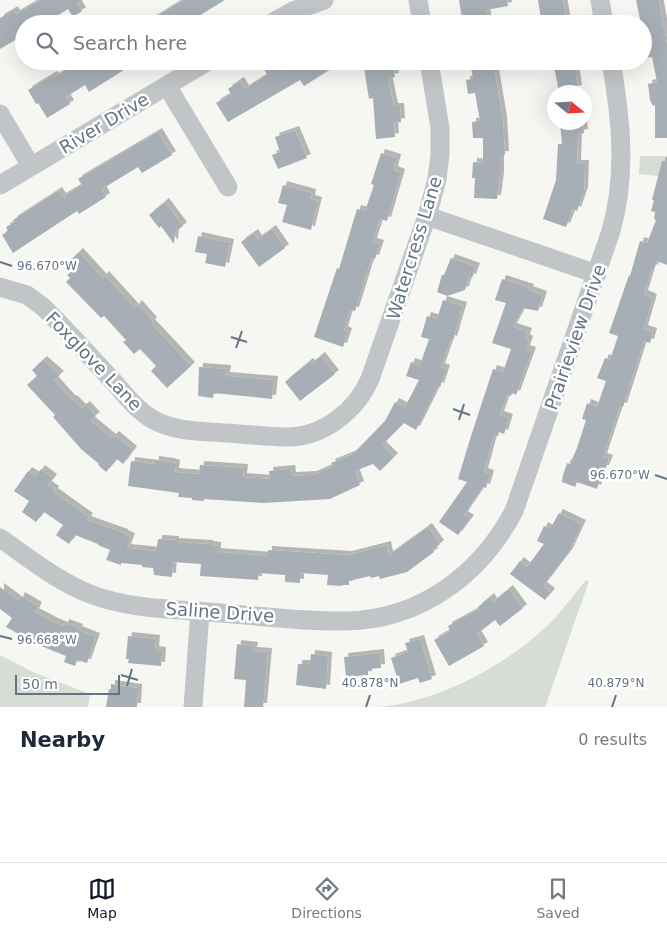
<!DOCTYPE html>
<html lang="en">
<head>
<meta charset="utf-8">
<style>
	body { margin:0; font-family:"DejaVu Sans",sans-serif; background:#f2f2f3; color:#1f2937 }
	.compass { position:absolute; left:547px; top:85px; width:45px; height:45px; border-radius:50%; background:#fff; box-shadow:0 5px 20px #0002; rotate:108deg }
	.scale { position:absolute; left:15px; bottom:12px; width:105px; box-sizing:border-box; padding-left:5px; border:2px solid #657483; border-top:0; font-size:14px; line-height:18px; white-space:nowrap; color:#657483; -webkit-text-stroke:4px #fff; paint-order:stroke }
	.list { margin:0; padding:0; list-style:none }
	h2 { display:flex; justify-content:space-between; align-items:center; height:65px; margin:0; padding:0 20px; font-size:21px }
	h2 small { font-size:16px; font-weight:400; color:#747a83 }
	.icon { flex:none; width:28px; height:28px; fill:none; stroke:currentColor; stroke-width:2; stroke-linecap:round; stroke-linejoin:round }
	.map { position:relative; flex:none; width:667px; height:707px; overflow:hidden }
	.search { position:absolute; background:#fff; box-shadow:0 5px 20px #0002; left:15px; right:15px; top:15px; height:55px; display:flex; align-items:center; gap:12px; box-sizing:border-box; padding:0 18px; border-radius:28px; color:#747a83; font-size:19px }
	.sheet { height:155px; background:#fff }
	nav { display:flex; justify-content:space-around; align-items:center; box-sizing:border-box; height:70px; border-top:1px solid #e0e1e3; background:#fff; font-size:14px; color:#747a83 }
	nav a { display:grid; justify-items:center; gap:2px }
	nav .on { color:#111827 }
	.map>svg:first-child { display:block }
	.green { fill:#d6ddd4 }
	.building { fill:#a7aeb5; filter:url(#shadow) }
	.lines { fill:none; stroke-linecap:round; stroke-linejoin:round }
	.minor { stroke:#c1c5c8; stroke-width:19 }
	.ticks { fill:none; stroke:#657483; stroke-width:2 }
	.labels { text-anchor:middle; dominant-baseline:central; stroke-width:5; stroke-linejoin:round; paint-order:stroke }
	.street-label { font-size:18px; fill:#657483; stroke:#fff }
	.ticks-label { font-size:12px; text-anchor:middle; fill:#657483; stroke:#fff; stroke-width:5; stroke-linejoin:round; paint-order:stroke }
</style>
</head>
<body>
<div class="map">
<svg width="667" height="707" viewBox="0 0 667 707">
	<defs>
		<filter id="shadow"><feDropShadow dx="4" dy="-4" stdDeviation="0" flood-color="#0004"/></filter>
	</defs>
	<rect width="100%" height="100%" fill="#f6f6f2"/>
	<g class="green">
		<polygon points="640,156 667,156 667,177 639,174"/>
		<path d="M586 580 589 581 545 707H379C439 702 513 662 554 619 565 607 575 593 586 580Z"/>
		<polygon points="0,655 35,673 90,694 88,707 0,707"/>
	</g>
	<g class="building">
		<polygon points="40,0 83,0 77,3 82,11 73,17 68,9 44,24 24,24 24,35 0,49 0,18 14,10 16,14"/>
		<polygon points="183,0 225,0 197,17 201,24 145,24"/>
		<polygon points="459,0 507,0 508,6 486,10 488,24 463,24"/>
		<polygon points="538,0 563,0 567,24 542,24"/>
		<polygon points="636,0 659,0 667,45 667,138 655,138 655,105 653,106 650,100 648,84 657,82 652,57 645,58 643,45 643,24 641,24"/>
		<polygon points="81,61 138,61 89,92 85,85 66,97 70,104 47,118 38,103 36,104 28,90 53,75 55,77"/>
		<polygon points="273,61 278,61 284,71 300,61 326,61 331,69 304,86 300,80 228,122 216,103 231,94 228,89 240,81 245,89 267,75 263,67"/>
		<polygon points="470,61 493,61 503,120 505,155 500,155 500,176 497,199 474,198 475,178 472,178 473,162 483,163 483,138 473,138 472,122 480,121 475,93 468,94 466,80 473,79"/>
		<polygon points="553,61 574,61 578,89 559,92"/>
		<polygon points="393,63 395,77 388,78 394,107 400,107 401,122 394,123 395,137 376,139 373,98 369,99 364,68"/>
		<polygon points="560,122 583,122 584,133 578,134 577,164 585,164 584,191 577,211 573,209 566,227 543,219 556,180 558,144 562,144"/>
		<polygon points="295,130 307,158 278,169 272,155 280,152 275,137"/>
		<polygon points="158,132 172,155 142,173 138,167 102,189 106,197 79,214 77,211 13,253 2,235 8,231 6,227 15,222 13,220 58,191 62,197 82,185 78,179"/>
		<polygon points="381,153 397,158 394,170 401,173 387,221 380,219 373,242 380,244 375,259 372,258 369,266 355,311 350,310 344,330 348,332 343,347 314,337 337,268 339,269 357,209 365,211 374,185 371,184"/>
		<polygon points="662,161 667,161 667,265 657,261 654,269 652,268 644,294 653,298 644,329 653,332 650,343 644,341 623,407 620,406 603,457 609,459 605,469 603,469 597,489 577,482 575,487 562,482 563,475 567,463 570,464 577,448 586,420 582,419 587,403 597,407 606,381 597,378 605,358 610,360 618,336 609,333 629,275 630,276 640,241 647,243 656,220 654,219 655,212 651,211 654,200 652,200"/>
		<polygon points="283,185 312,193 311,199 318,201 311,230 282,222 287,205 278,203"/>
		<polygon points="165,202 183,226 175,232 174,244 161,226 159,228 149,215"/>
		<polygon points="272,229 285,248 259,267 241,242 254,233 258,239"/>
		<polygon points="198,236 230,243 225,267 205,263 207,254 195,252"/>
		<polygon points="79,252 103,278 105,275 135,308 138,304 153,321 151,323 191,366 167,388 151,371 156,366 140,349 134,354 123,342 126,340 104,316 101,318 66,282 70,278 67,275 70,273 64,267"/>
		<polygon points="451,258 476,267 472,278 469,277 465,290 447,296 437,292 442,275 444,275"/>
		<polygon points="502,279 530,288 529,290 543,295 538,311 523,308 513,327 528,332 526,338 529,340 526,349 532,351 516,395 512,393 511,396 507,395 500,415 509,418 504,434 499,432 498,436 494,435 484,472 490,474 486,488 483,487 464,515 470,519 458,535 439,522 467,482 458,479 471,436 493,369 503,372 511,349 492,343 506,303 495,300"/>
		<polygon points="443,300 463,306 453,340 451,339 441,367 446,369 440,387 438,386 416,430 404,423 382,445 394,457 380,471 373,464 355,471 360,485 330,499 263,503 204,499 204,501 192,500 192,498 178,497 179,493 128,486 131,461 155,464 155,460 170,462 176,464 175,472 199,474 200,465 244,468 243,477 270,479 269,471 291,469 292,476 313,475 333,466 331,463 353,454 385,421 395,402 405,407 419,380 406,376 411,362 420,365 429,339 421,337 427,316 437,319"/>
		<polygon points="321,356 335,374 300,401 285,382 309,362 311,364"/>
		<polygon points="43,360 60,375 54,380 72,400 73,399 82,408 86,405 96,416 90,420 112,438 115,435 133,450 123,464 117,459 106,472 98,465 99,464 81,449 53,417 55,415 27,385 37,376 32,370"/>
		<polygon points="199,367 227,369 226,376 274,380 272,399 214,393 213,398 198,396"/>
		<polygon points="41,469 53,478 48,485 55,490 54,492 89,517 87,520 124,533 124,534 131,537 127,548 156,551 158,540 159,539 175,540 175,542 209,544 209,545 217,546 217,552 268,556 268,550 348,555 387,545 389,555 428,527 440,544 433,550 434,552 407,572 380,579 379,576 371,578 370,576 349,581 349,585 342,585 342,586 327,585 328,575 300,573 300,583 285,582 285,575 259,573 258,580 200,576 201,564 173,562 172,577 154,575 153,568 142,567 142,565 121,563 121,565 106,560 110,550 98,545 98,544 75,535 69,544 56,535 63,525 44,512 36,522 22,512 29,501 14,491 28,471 36,476"/>
		<polygon points="559,513 582,524 569,552 543,586 551,592 545,600 510,574 520,561 527,567 544,544 537,541 544,526 550,529"/>
		<polygon points="0,587 19,601 21,596 38,606 35,612 54,622 64,626 65,623 79,628 78,630 96,637 87,663 77,660 75,666 64,662 66,656 41,646 6,627 12,618 0,609"/>
		<polygon points="509,589 523,608 500,626 495,620 477,634 484,646 449,666 434,640 450,631 448,626 479,609 478,607 490,597 493,602"/>
		<polygon points="128,636 156,639 155,650 162,651 161,666 128,663 129,659 126,659"/>
		<polygon points="420,639 432,679 420,683 418,678 399,684 391,658 408,652 405,643"/>
		<polygon points="237,644 254,646 253,651 268,652 263,707 244,707 246,680 234,679"/>
		<polygon points="380,653 381,668 368,669 368,675 346,677 344,657"/>
		<polygon points="311,654 328,656 326,689 296,685 298,664 310,664"/>
		<polygon points="111,684 138,688 137,707 106,707 109,689 111,689"/>
	</g>
	<g class="lines">
		<g class="minor">
			<polyline points="418,0 422,24"/>
			<polyline points="600,0 604,24"/>
			<polyline points="270,24 293,11 324,0"/>
			<polyline points="167,86 228,187"/>
			<polyline points="0,114 31,166"/>
			<polyline points="0,185 208,61"/>
			<polyline points="427,216 597,274"/>
			<path d="M0 287 27 295 43 307C68 331 90 357 114 382 125 395 137 410 152 419 174 432 201 431 226 433 246 434 267 437 287 437 323 437 356 411 370 379L427 216 437 179 440 155V128L429 61"/>
			<path d="M0 538C29 558 57 581 90 594 131 610 177 609 220 613 262 616 304 622 345 621 420 620 480 575 514 511L611 231C627 174 621 119 611 61"/>
			<polyline points="193,707 200,611"/>
		</g>
	</g>
	<path class="ticks" d="M0 262 12 266M231 337 247 342M236 348 242 331M453 409 470 415M459 420 464 404M655 475 667 479M0 636 12 639M121 675 138 680M127 686 132 669M366 707 370 695M612 707 616 695"/>
	<g class="labels">
		<g class="street-label">
			<text transform="translate(104 123) rotate(-31)">River Drive</text>
			<text transform="translate(414 248) rotate(-73)">Watercress Lane</text>
			<text transform="translate(575 337) rotate(-71)">Prairieview Drive</text>
			<text transform="translate(94 361) rotate(46)">Foxglove Lane</text>
			<text transform="translate(220 612) rotate(4)">Saline Drive</text>
		</g>
	</g>
	<g class="ticks-label">
		<text x="47" y="270">96.670°W</text>
		<text x="620" y="479">96.670°W</text>
		<text x="47" y="644">96.668°W</text>
		<text x="370" y="687">40.878°N</text>
		<text x="616" y="687">40.879°N</text>
	</g>
</svg>
<svg class="compass" viewBox="-18 -18 36 36"><path d="M0-13l5 13h-10z" fill="#e53935"/><path d="M0 13l5-13h-10z" fill="#747a83"/></svg>
<div class="scale">50 m</div>
<div class="search"><svg class="icon" aria-label="search" viewBox="0 0 24 24"><circle cx="10" cy="10" r="6"/><path d="M15 15l6 6"/></svg>Search here</div>
</div>
<section class="sheet">
<h2>Nearby<small>0 results</small></h2>
<ul class="list">
</ul>
</section>
<nav>
<a class="on"><svg class="icon" aria-label="map" viewBox="0 0 24 24"><path d="M3 6l6-2 6 2 6-2v14l-6 2-6-2-6 2zM9 4v14M15 6v14"/></svg>Map</a>
<a><svg class="icon" aria-label="directions" viewBox="0 0 24 24"><path d="M12 3l9 9-9 9-9-9zM9 14v-3h6M13 9l2 2-2 2"/></svg>Directions</a>
<a><svg class="icon" aria-label="saved" viewBox="0 0 24 24"><path d="M7 4h10v16l-5-4-5 4z"/></svg>Saved</a>
</nav>
</body>
</html>
